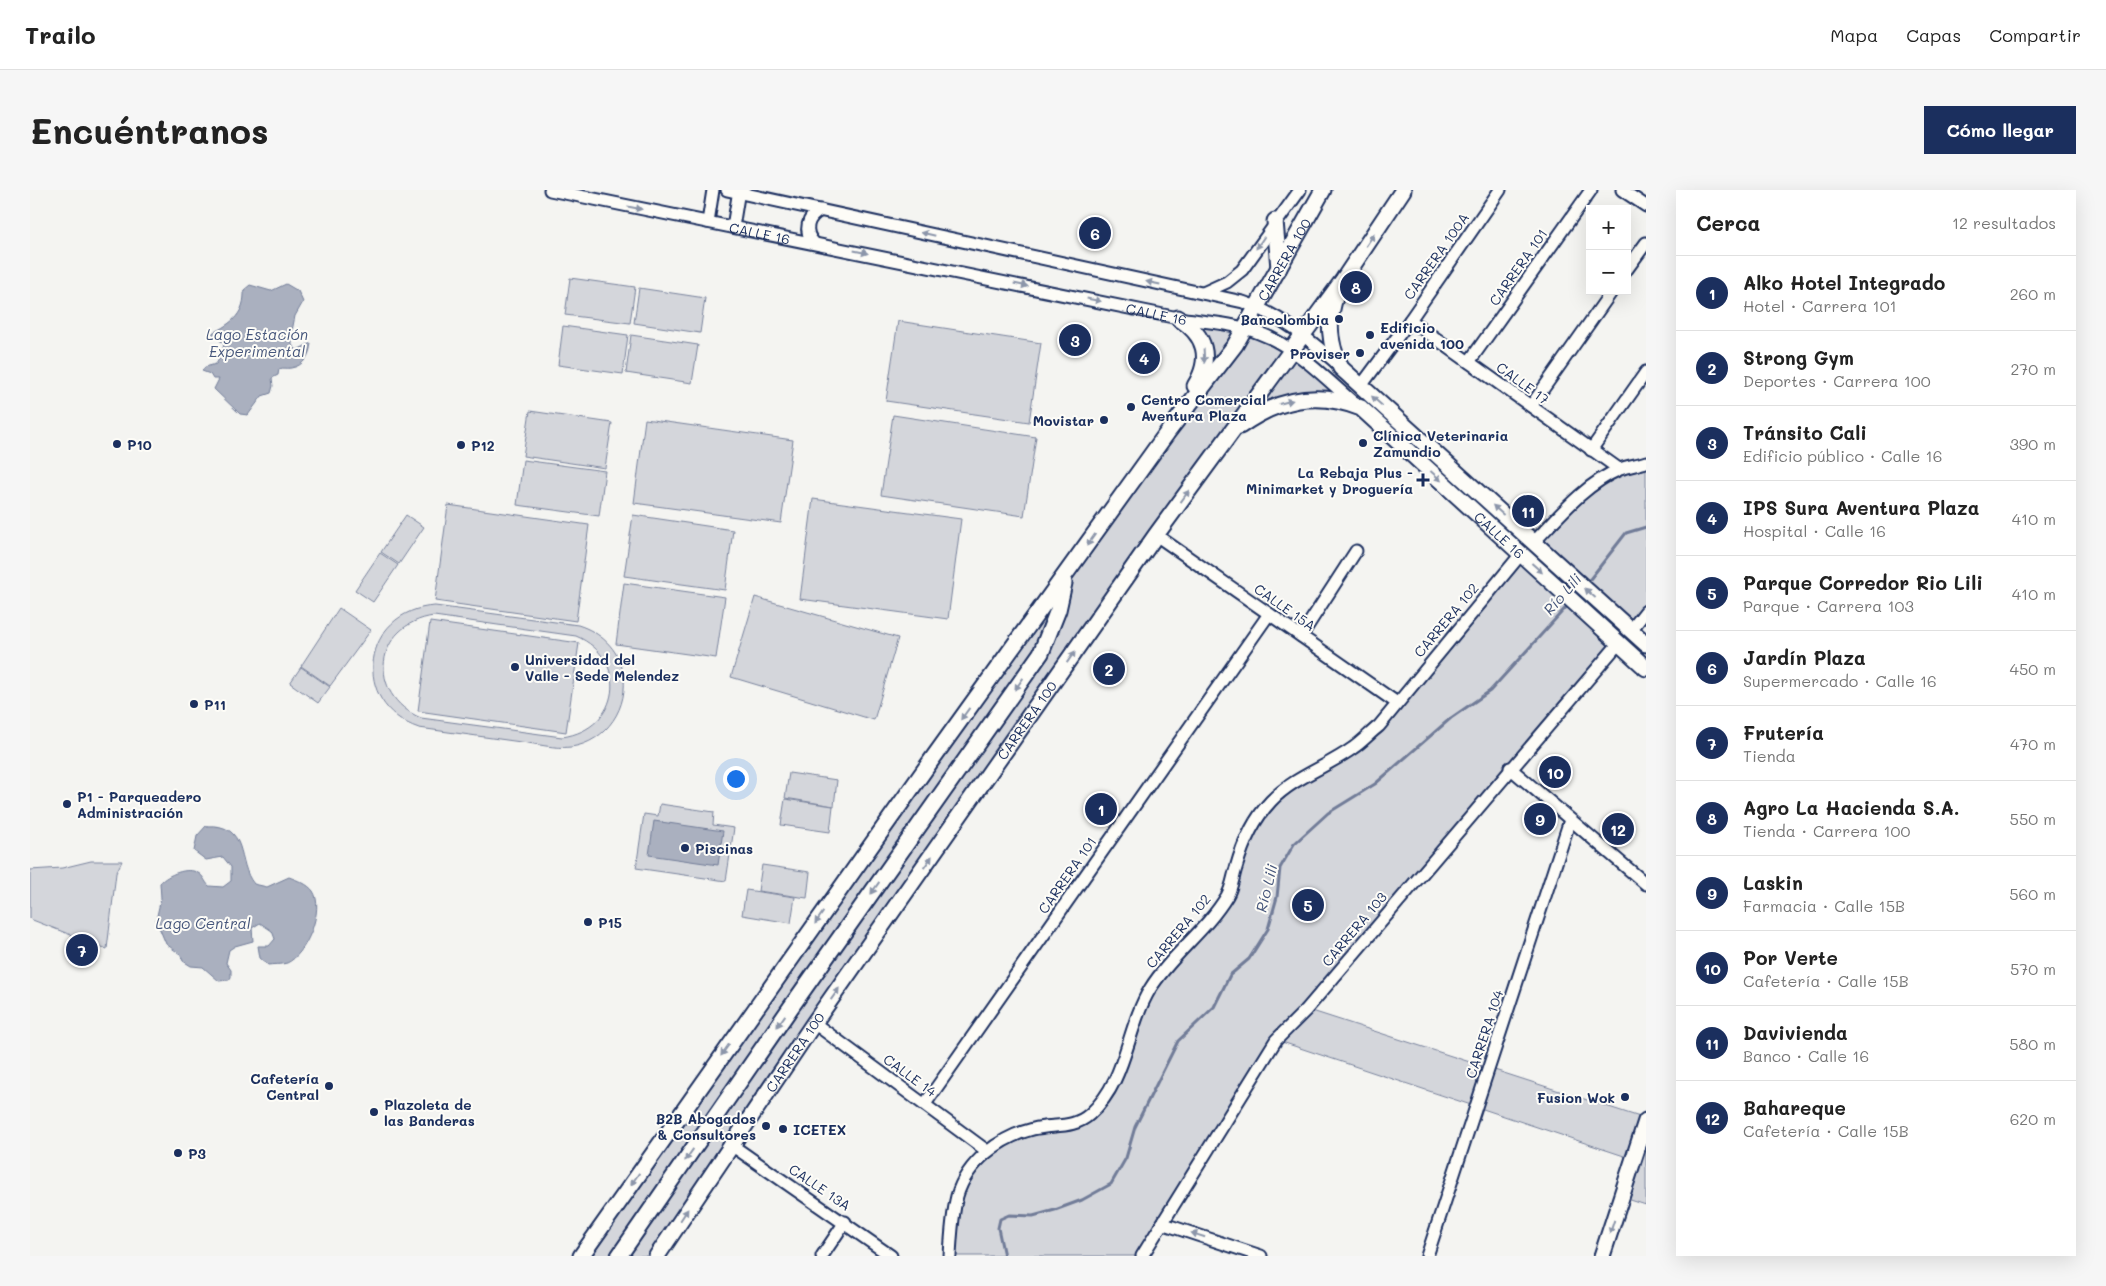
<!DOCTYPE html>
<html lang="es">
<head>
<meta charset="utf-8">
<style>
	body { margin:0; font-family:Mali,sans-serif; background:#f6f6f6; color:#222 }
	.controls { position:absolute; right:15px; top:15px; display:grid; overflow:hidden; border-radius:0px; box-shadow:0 5px 20px #0002 }
	.controls button { width:45px; height:45px; display:grid; place-items:center; padding:0; border:0; border-bottom:1px solid #e0e0e0; background:#fff; color:#222; font:25px sans-serif }
	.you { position:absolute; left:705px; top:588px; width:18px; height:18px; margin:-12px; border:4px solid #fff; border-radius:50%; background:#1a73e8; box-shadow:0 0 0 8px #1a73e833 }
	.badge { display:grid; place-items:center; width:32px; height:32px; border-radius:50%; background:#1b2f5e; color:#fff; font-size:16px; font-weight:700 }
	.pin { position:absolute; translate:-50% -50%; border:2px solid #fff; box-shadow:0 1px 5px #0006 }
	.list { margin:0; padding:0; list-style:none }
	h2 { display:flex; justify-content:space-between; align-items:center; height:65px; margin:0; padding:0 20px; font-size:21px }
	h2 small { font-size:16px; font-weight:400; color:#767676 }
	.list li { display:grid; grid-template-columns:32px 1fr auto; gap:15px; align-items:center; box-sizing:border-box; height:75px; padding:0 20px; border-top:1px solid #e0e0e0 }
	.list b { display:block; font-size:19px; white-space:nowrap }
	.list p { margin:0; font-size:16px; white-space:nowrap; color:#767676 }
	.list em { font-size:16px; font-style:normal; color:#767676 }
	.map { position:relative; flex:none; width:1616px; height:1066px; overflow:hidden; border-radius:0px }
	header { display:flex; align-items:center; gap:30px; box-sizing:border-box; height:70px; padding:0 25px; background:#fff; border-bottom:1px solid #e0e0e0 }
	header strong { font-size:24px }
	nav { display:flex; gap:28px; margin-inline-start:auto; font-size:18px }
	.intro { display:flex; align-items:center; justify-content:space-between; box-sizing:border-box; height:120px; padding:0 30px }
	h1 { margin:0; font-size:35px }
	.button { padding:12px 22px; border-radius:0px; background:#1b2f5e; color:#fff; font-size:18px; font-weight:700 }
	main { display:flex; gap:30px; padding:0 30px }
	aside { flex:1; background:#fff; border-radius:0px; box-shadow:0 5px 20px #0002 }
	.map>svg:first-child { display:block }
	.green { fill:#d4d6db; stroke:#78829c; fill-rule:evenodd }
	.water { fill:#aab0bf; stroke:#717c98 }
	.lines { fill:none; stroke-linecap:round; stroke-linejoin:round }
	.stream { stroke:#717c98; stroke-width:3 }
	.minor-casing { stroke:#1b2f5e; stroke-width:15 }
	.major-casing { stroke:#1b2f5e; stroke-width:19 }
	.minor { stroke:#fdfcf7; stroke-width:11 }
	.major { stroke:#fdfcf7; stroke-width:15 }
	.oneway { fill:#8c96aa }
	.poi-dot { fill:#1b2f5e; stroke:#fdfcf7; stroke-width:2 }
	.labels { text-anchor:middle; dominant-baseline:central; stroke-width:4; stroke-linejoin:round; paint-order:stroke }
	.street-label { font-size:14px; fill:#1b2f5e; stroke:#fdfcf7 }
	.poi-label { font-size:14px; font-weight:bold; fill:#1b2f5e; stroke:#fdfcf7; text-anchor:start }
	.water-label { font-size:15px; font-style:italic; fill:#46567b; stroke:#fdfcf7 }
</style>
</head>
<body>
<header>
<strong>Trailo</strong>
<nav><a>Mapa</a><a>Capas</a><a>Compartir</a></nav>
</header>
<div class="intro"><h1>Encuéntranos</h1><a class="button">Cómo llegar</a></div>
<main>
<div class="map">
<svg width="1616" height="1066" viewBox="0 0 1616 1066">
	<rect width="100%" height="100%" fill="#f4f4f1"/>
	<filter id="ink" filterUnits="userSpaceOnUse"><feTurbulence type="fractalNoise" baseFrequency=".02" numOctaves="2"/><feDisplacementMap in="SourceGraphic" scale="10" xChannelSelector="R" yChannelSelector="G"/><feConvolveMatrix kernelMatrix="1 2 1 2 8 2 1 2 1" color-interpolation-filters="sRGB"/></filter>
	<g filter="url(#ink)">
		<g class="green">
			<polygon points="540,88 605,97 600,133 535,125"/>
			<polygon points="609,98 675,108 670,143 604,133"/>
			<polygon points="868,131 1011,153 999,232 856,211"/>
			<polygon points="1161,135 1230,143 1331,218 1282,208 1199,244 627,1066 551,1066 1118,270 1174,180"/>
			<polygon points="533,136 598,145 593,184 528,175"/>
			<polygon points="601,145 668,155 662,193 596,183"/>
			<polygon points="500,221 582,233 575,278 493,266"/>
			<polygon points="863,225 1006,247 994,326 851,305"/>
			<polygon points="615,229 763,250 751,333 604,313"/>
			<polygon points="493,270 575,281 569,326 487,315"/>
			<polygon points="1616,272 1616,421 1601,440 1504,352 1567,293"/>
			<polygon points="783,309 931,329 918,429 770,409"/>
			<polygon points="418,315 559,335 546,431 405,411"/>
			<polygon points="376,325 394,337 369,374 351,362"/>
			<polygon points="603,325 703,340 695,400 594,386"/>
			<polygon points="350,363 368,375 343,412 325,400"/>
			<polygon points="1491,364 1589,453 1276,819 1616,929 1616,1015 1591,1007 1603,969 1246,850 1112,1066 920,1066 923,1023 938,985 976,949 1044,934 1076,907 1115,807 1183,725 1213,654 1241,611 1323,559"/>
			<polygon points="594,393 695,407 686,468 586,454"/>
			<polygon points="725,407 868,448 844,530 701,487"/>
			<path d="M405 416 548 435C570 442 588 458 593 482 600 516 577 552 541 557 525 559 507 554 491 552 457 547 423 543 389 538 319 515 332 420 405 416ZM404 426 546 446C600 469 591 539 532 547L391 528C336 505 344 434 404 426Z"/>
			<polygon points="309,418 341,440 300,496 271,476"/>
			<polygon points="400,432 549,453 536,542 388,521"/>
			<polygon points="271,477 300,497 288,513 260,493"/>
			<polygon points="759,583 807,590 804,616 755,608"/>
			<polygon points="755,609 803,616 800,642 751,635"/>
			<polygon points="630,614 684,622 683,635 704,638 696,691 606,678 614,624 628,626"/>
			<polygon points="61,671 92,671 86,683 77,759 0,729 0,680 32,678"/>
			<polygon points="732,675 780,682 777,708 728,701"/>
			<polygon points="716,700 765,707 761,733 712,725"/>
		</g>
		<g class="water">
			<path d="M256 94 268 101 273 112 265 126 262 141V155L267 160 281 153C280 165 274 176 261 178 256 179 254 177 249 179L248 185 242 188 243 196 241 203 232 206 218 225 210 224 184 199 189 189H183L180 184 172 181 175 177 186 174 191 166 194 154 182 143C203 133 215 123 214 100L220 95 241 101Z"/>
			<polygon points="624,631 693,641 688,675 619,665"/>
			<path d="M176 636C220 633 206 673 224 694L237 697 259 687C267 690 278 694 283 701 295 719 276 765 257 773 251 775 244 774 238 775L230 768 228 756H239L245 749 242 741 230 733 222 738 223 751 205 756 199 760 196 773 201 780V787L199 790 189 791 173 777 161 776 153 771 150 764 136 754 126 730 131 708 130 693C137 685 158 676 168 683 173 685 175 692 179 696L193 697 201 691V677L193 667 176 670 164 661 167 646Z"/>
		</g>
		<g class="lines">
			<g class="stream">
				<polyline points="1557,393 1596,343 1616,337"/>
				<polyline points="974,1066 968,1038 970,1029 979,1025 1003,1026 1025,1020 1052,1010 1081,994 1096,968 1105,937 1148,851 1184,817 1200,785 1219,769 1238,739 1247,707 1250,678 1264,654 1298,623 1345,594 1421,528 1460,501 1540,413"/>
			</g>
			<defs>
				<g id="minor">
					<path id="s1" d="M520 0 1148 128C1175 132 1203 133 1229 143 1265 156 1296 189 1325 214"/>
					<path d="M697 0 1213 112C1251 125 1280 150 1310 176"/>
					<polyline points="1592,0 1616,16"/>
					<polyline points="678,32 683,0"/>
					<polyline points="703,37 709,0"/>
					<path d="M784 53C773 41 777 27 791 20"/>
					<polyline points="1597,79 1616,53"/>
					<polyline points="1173,103 1197,92 1212,80 1270,0"/>
					<polyline points="1380,130 1589,279"/>
					<polyline points="1439,172 1561,0"/>
					<polyline points="1331,196 1380,130 1470,0"/>
					<polyline points="1501,216 1582,101"/>
					<polyline points="1561,260 1616,182"/>
					<polyline points="1126,345 1367,513"/>
					<path d="M1504 352C1529 326 1555 294 1590 279 1598 276 1607 275 1616 272"/>
					<polyline points="1601,440 1616,421"/>
					<polyline points="1271,446 1326,361"/>
					<polyline points="1480,578 1616,694"/>
					<polyline points="784,833 957,961"/>
					<polyline points="895,914 1239,424"/>
					<polyline points="700,954 861,1066"/>
					<polyline points="1134,1034 1231,1066"/>
					<polyline points="792,1066 815,1032"/>
					<path d="M920 1066C921 1046 922 1026 927 1006 937 972 970 947 1003 939 1023 934 1044 939 1060 924 1097 891 1096 839 1120 799 1141 765 1176 741 1197 706 1202 698 1203 687 1206 678 1213 653 1223 630 1241 611 1264 587 1297 577 1323 558 1332 552 1340 543 1349 536L1491 364"/>
					<polyline points="1112,1066 1246,850 1276,820 1589,453"/>
					<polyline points="1397,1066 1540,630"/>
				</g>
				<g id="major">
					<polyline points="1245,31 1249,78"/>
					<path d="M1306 105C1297 129 1299 155 1311 178L1616 454"/>
					<path d="M1148 128C1176 145 1182 168 1165 196"/>
					<path id="s2" d="M1210 236C1248 209 1287 200 1331 218L1616 478"/>
					<path id="s3" d="M551 1066 903 568 1137 243 1205 155 1293 0"/>
					<polyline points="589,1066 761,817 1011,463 1028,420 1034,393"/>
					<path id="s4" d="M627 1066 784 833 1126 345 1313 90 1373 0"/>
					<polyline points="1572,1066 1616,931"/>
				</g>
			</defs>
			<use href="#minor" class="minor-casing"/>
			<use href="#major" class="major-casing"/>
			<use href="#minor" class="minor"/>
			<use href="#major" class="major"/>
		</g>
		<defs><path id="oneway-solid" d="M-6-.8H1V-3.2L6.5 0L1 3.2V.8H-6Z" transform="scale(1.25)"/></defs>
		<g class="oneway">
			<use href="#oneway-solid" transform="translate(605 18) rotate(11)"/>
			<use href="#oneway-solid" transform="translate(898 44) rotate(-167)"/>
			<use href="#oneway-solid" transform="translate(1340 50) rotate(-56)"/>
			<use href="#oneway-solid" transform="translate(1230 53) rotate(124)"/>
			<use href="#oneway-solid" transform="translate(831 62) rotate(12)"/>
			<use href="#oneway-solid" transform="translate(1123 93) rotate(-168)"/>
			<use href="#oneway-solid" transform="translate(991 95) rotate(12)"/>
			<use href="#oneway-solid" transform="translate(1064 110) rotate(11)"/>
			<use href="#oneway-solid" transform="translate(1174 166) rotate(87)"/>
			<use href="#oneway-solid" transform="translate(1347 211) rotate(-138)"/>
			<use href="#oneway-solid" transform="translate(1256 212) rotate(-15)"/>
			<use href="#oneway-solid" transform="translate(1406 286) rotate(42)"/>
			<use href="#oneway-solid" transform="translate(1155 306) rotate(-54)"/>
			<use href="#oneway-solid" transform="translate(1468 320) rotate(-138)"/>
			<use href="#oneway-solid" transform="translate(1061 350) rotate(125)"/>
			<use href="#oneway-solid" transform="translate(1507 378) rotate(42)"/>
			<use href="#oneway-solid" transform="translate(1560 403) rotate(-138)"/>
			<use href="#oneway-solid" transform="translate(1041 467) rotate(-55)"/>
			<use href="#oneway-solid" transform="translate(989 494) rotate(125)"/>
			<use href="#oneway-solid" transform="translate(935 524) rotate(126)"/>
			<use href="#oneway-solid" transform="translate(898 672) rotate(-55)"/>
			<use href="#oneway-solid" transform="translate(845 698) rotate(125)"/>
			<use href="#oneway-solid" transform="translate(789 728) rotate(125)"/>
			<use href="#oneway-solid" transform="translate(805 804) rotate(-55)"/>
			<use href="#oneway-solid" transform="translate(751 831) rotate(125)"/>
			<use href="#oneway-solid" transform="translate(695 860) rotate(125)"/>
			<use href="#oneway-solid" transform="translate(659 965) rotate(125)"/>
			<use href="#oneway-solid" transform="translate(605 989) rotate(125)"/>
			<use href="#oneway-solid" transform="translate(654 1025) rotate(-57)"/>
			<use href="#oneway-solid" transform="translate(1582 1037) rotate(108)"/>
			<use href="#oneway-solid" transform="translate(1168 1045) rotate(-162)"/>
		</g>
	</g>
	<g class="poi-dot">
		<circle cx="1309" cy="129" r="5"/>
		<circle cx="1340" cy="145" r="5"/>
		<circle cx="1330" cy="163" r="5"/>
		<circle cx="1101" cy="217" r="5"/>
		<circle cx="1074" cy="230" r="5"/>
		<circle cx="1333" cy="253" r="5"/>
		<circle cx="87" cy="254" r="5"/>
		<circle cx="431" cy="255" r="5"/>
		<path d="M1390.5 282.5h5v5h5v5h-5v5h-5v-5h-5v-5h5z"/>
		<circle cx="485" cy="477" r="5"/>
		<circle cx="164" cy="514" r="5"/>
		<circle cx="37" cy="614" r="5"/>
		<circle cx="655" cy="658" r="5"/>
		<circle cx="558" cy="732" r="5"/>
		<circle cx="299" cy="896" r="5"/>
		<circle cx="1595" cy="907" r="5"/>
		<circle cx="344" cy="922" r="5"/>
		<circle cx="736" cy="936" r="5"/>
		<circle cx="753" cy="939" r="5"/>
		<circle cx="148" cy="963" r="5"/>
	</g>
	<g class="labels">
		<g class="street-label">
			<text stroke="none"><textPath href="#s1" startOffset="214">CALLE 16</textPath></text>
			<text transform="translate(1406 66) rotate(-55)">CARRERA 100A</text>
			<text stroke="none"><textPath href="#s3" startOffset="1220">CARRERA 100</textPath></text>
			<text transform="translate(1488 77) rotate(-55)">CARRERA 101</text>
			<text stroke="none"><textPath href="#s1" startOffset="619">CALLE 16</textPath></text>
			<text transform="translate(1493 193) rotate(36)">CALLE 17</text>
			<text stroke="none"><textPath href="#s2" startOffset="316">CALLE 16</textPath></text>
			<text transform="translate(1255 417) rotate(35)">CALLE 15A</text>
			<text transform="translate(1416 430) rotate(-50)">CARRERA 102</text>
			<text stroke="none"><textPath href="#s4" startOffset="651">CARRERA 100</textPath></text>
			<text transform="translate(1037 685) rotate(-55)">CARRERA 101</text>
			<text transform="translate(1324 739) rotate(-50)">CARRERA 103</text>
			<text transform="translate(1148 741) rotate(-50)">CARRERA 102</text>
			<text transform="translate(1454 844) rotate(-72)">CARRERA 104</text>
			<text stroke="none"><textPath href="#s4" startOffset="246">CARRERA 100</textPath></text>
			<text transform="translate(880 885) rotate(36)">CALLE 14</text>
			<text transform="translate(790 997) rotate(34)">CALLE 13A</text>
		</g>
		<g class="poi-label">
			<text x="1299" y="129" text-anchor="end">Bancolombia</text>
			<text x="1350" y="137">Edificio<tspan x="1350" dy="16">avenida 100</tspan></text>
			<text x="1320" y="163" text-anchor="end">Proviser</text>
			<text x="1111" y="209">Centro Comercial<tspan x="1111" dy="16">Aventura Plaza</tspan></text>
			<text x="1064" y="230" text-anchor="end">Movistar</text>
			<text x="1343" y="245">Clínica Veterinaria<tspan x="1343" dy="16">Zamundio</tspan></text>
			<text x="97" y="254">P10</text>
			<text x="441" y="255">P12</text>
			<text x="1383" y="282" text-anchor="end">La Rebaja Plus -<tspan x="1383" dy="16">Minimarket y Droguería</tspan></text>
			<text x="495" y="469">Universidad del<tspan x="495" dy="16">Valle - Sede Melendez</tspan></text>
			<text x="174" y="514">P11</text>
			<text x="47" y="606">P1 - Parqueadero<tspan x="47" dy="16">Administración</tspan></text>
			<text x="665" y="658">Piscinas</text>
			<text x="568" y="732">P15</text>
			<text x="289" y="888" text-anchor="end">Cafetería<tspan x="289" dy="16">Central</tspan></text>
			<text x="1585" y="907" text-anchor="end">Fusion Wok</text>
			<text x="354" y="914">Plazoleta de<tspan x="354" dy="16">las Banderas</tspan></text>
			<text x="726" y="928" text-anchor="end">B2B Abogados<tspan x="726" dy="16">&amp; Consultores</tspan></text>
			<text x="763" y="939">ICETEX</text>
			<text x="158" y="963">P3</text>
		</g>
		<g class="water-label">
			<text x="227" y="144">Lago Estación<tspan x="227" dy="17">Experimental</tspan></text>
			<text transform="translate(1532 404) rotate(-49)">Río Lili</text>
			<text transform="translate(1236 698) rotate(-76)">Río Lili</text>
			<text x="173" y="733">Lago Central</text>
		</g>
	</g>
</svg>
<div class="controls">
<button>+</button>
<button>−</button>
</div>
<div class="you"></div>
<div class="pin badge" style="left:1071px;top:619px">1</div>
<div class="pin badge" style="left:1079px;top:479px">2</div>
<div class="pin badge" style="left:1045px;top:150px">3</div>
<div class="pin badge" style="left:1114px;top:168px">4</div>
<div class="pin badge" style="left:1278px;top:715px">5</div>
<div class="pin badge" style="left:1065px;top:43px">6</div>
<div class="pin badge" style="left:52px;top:760px">7</div>
<div class="pin badge" style="left:1326px;top:97px">8</div>
<div class="pin badge" style="left:1510px;top:629px">9</div>
<div class="pin badge" style="left:1525px;top:582px">10</div>
<div class="pin badge" style="left:1498px;top:321px">11</div>
<div class="pin badge" style="left:1588px;top:639px">12</div>
</div>
<aside>
<h2>Cerca<small>12 resultados</small></h2>
<ul class="list">
<li><span class="badge">1</span><div><b>Alko Hotel Integrado</b><p>Hotel · Carrera 101</p></div><em>260 m</em></li>
<li><span class="badge">2</span><div><b>Strong Gym</b><p>Deportes · Carrera 100</p></div><em>270 m</em></li>
<li><span class="badge">3</span><div><b>Tránsito Cali</b><p>Edificio público · Calle 16</p></div><em>390 m</em></li>
<li><span class="badge">4</span><div><b>IPS Sura Aventura Plaza</b><p>Hospital · Calle 16</p></div><em>410 m</em></li>
<li><span class="badge">5</span><div><b>Parque Corredor Rio Lili</b><p>Parque · Carrera 103</p></div><em>410 m</em></li>
<li><span class="badge">6</span><div><b>Jardín Plaza</b><p>Supermercado · Calle 16</p></div><em>450 m</em></li>
<li><span class="badge">7</span><div><b>Frutería</b><p>Tienda</p></div><em>470 m</em></li>
<li><span class="badge">8</span><div><b>Agro La Hacienda S.A.</b><p>Tienda · Carrera 100</p></div><em>550 m</em></li>
<li><span class="badge">9</span><div><b>Laskin</b><p>Farmacia · Calle 15B</p></div><em>560 m</em></li>
<li><span class="badge">10</span><div><b>Por Verte</b><p>Cafetería · Calle 15B</p></div><em>570 m</em></li>
<li><span class="badge">11</span><div><b>Davivienda</b><p>Banco · Calle 16</p></div><em>580 m</em></li>
<li><span class="badge">12</span><div><b>Bahareque</b><p>Cafetería · Calle 15B</p></div><em>620 m</em></li>
</ul>
</aside>
</main>
</body>
</html>
